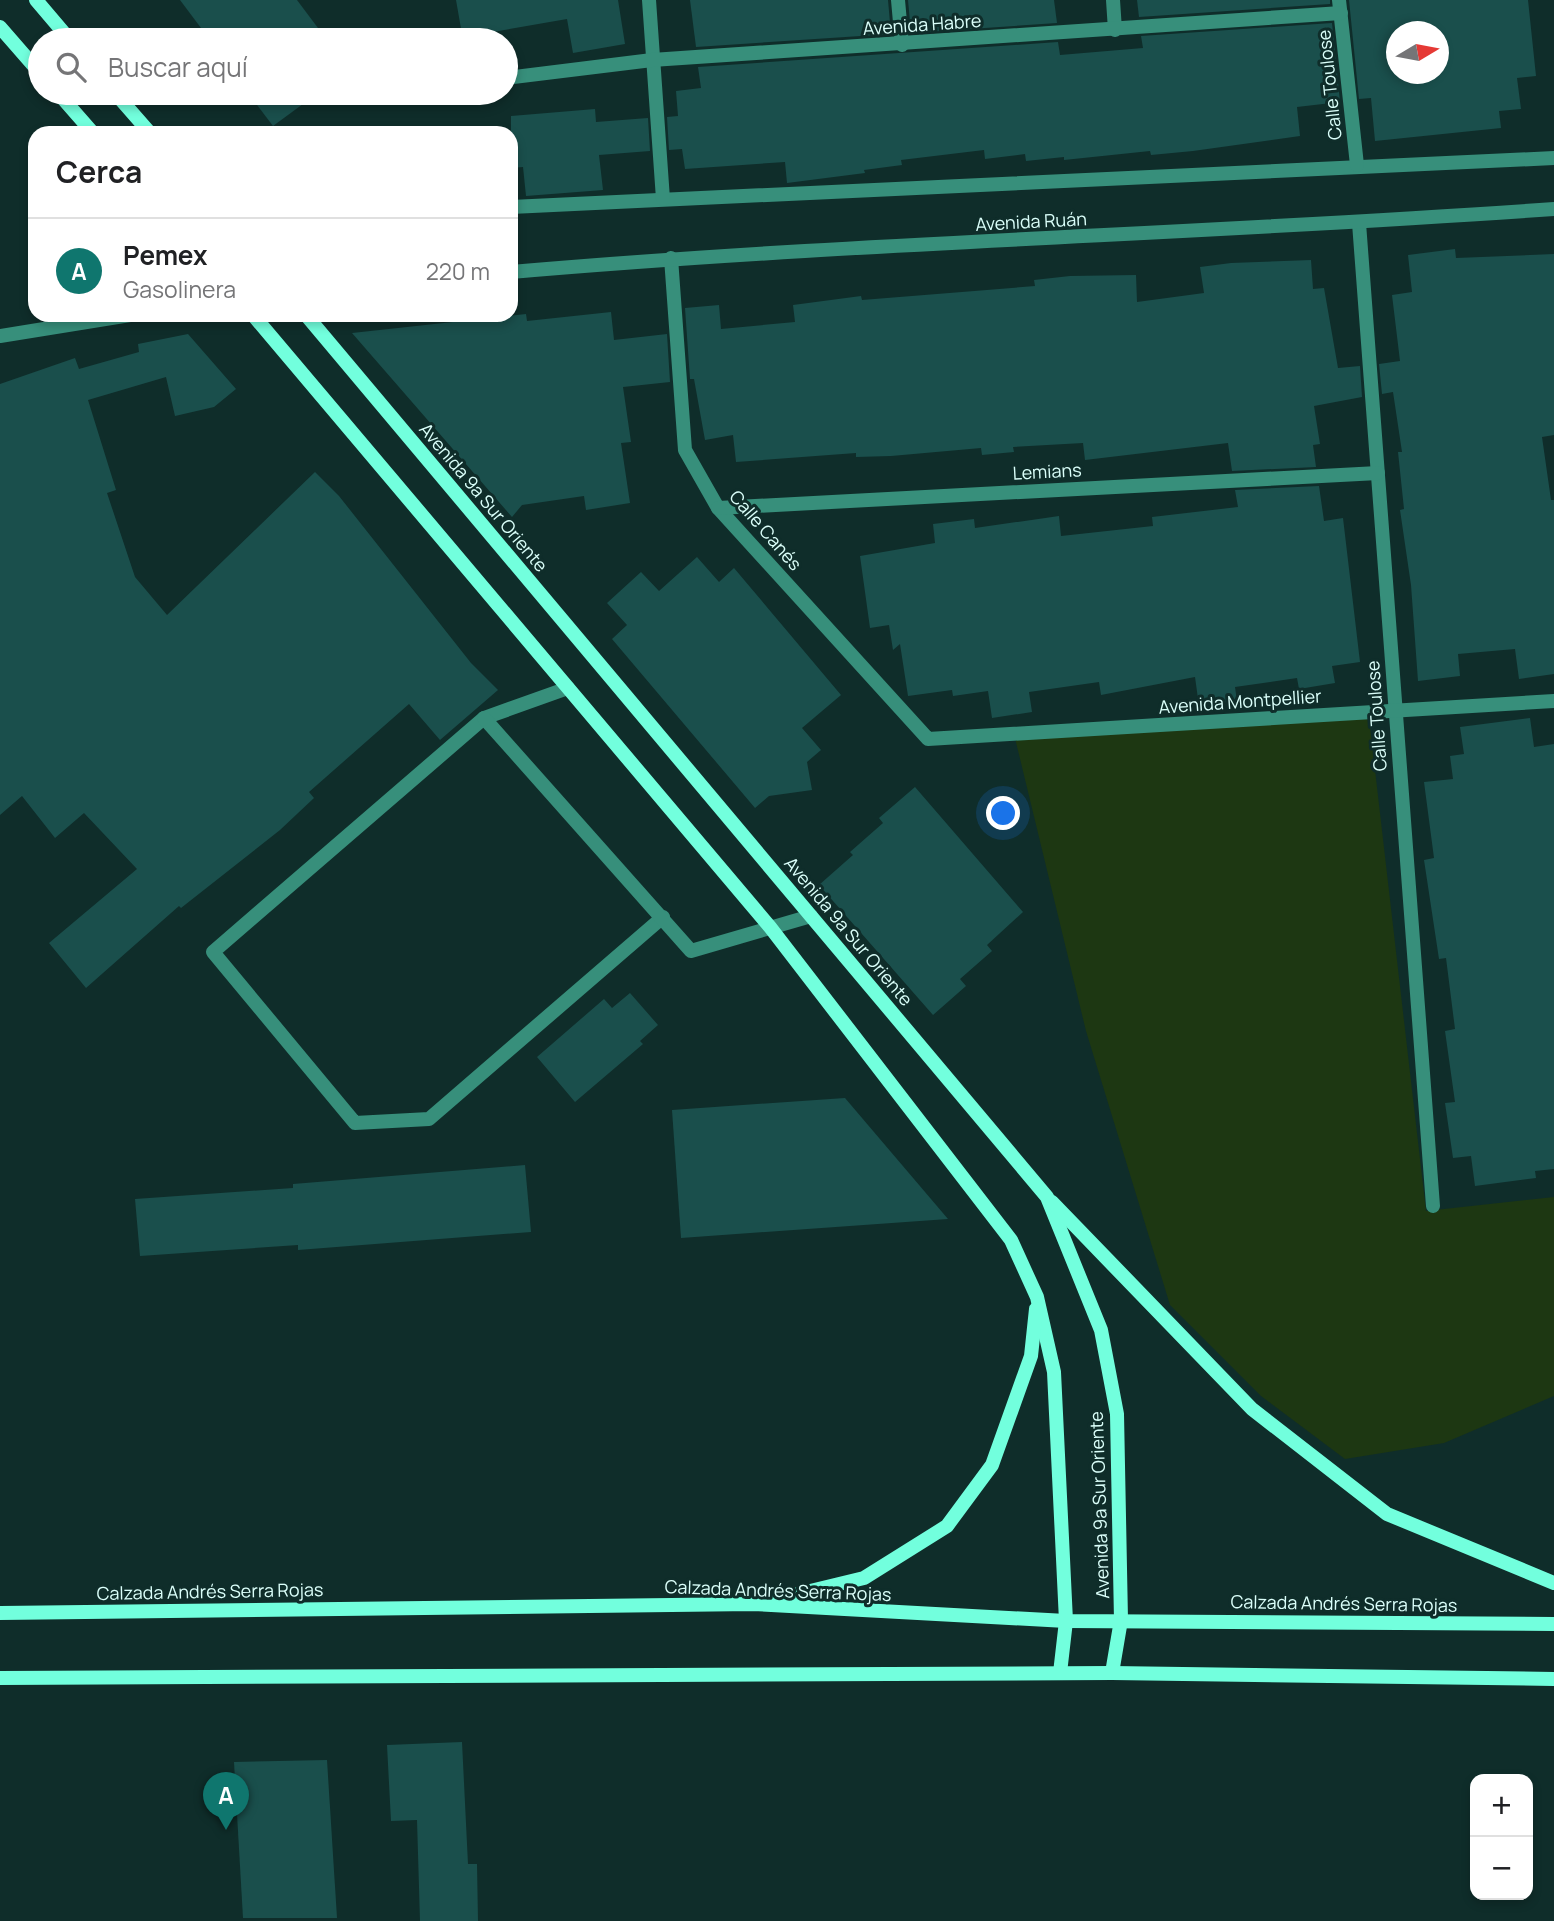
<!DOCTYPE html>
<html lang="es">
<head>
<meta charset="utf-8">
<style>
	body { margin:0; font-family:Manrope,sans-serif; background:#f2f2f2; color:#202124 }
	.controls { position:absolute; right:21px; bottom:21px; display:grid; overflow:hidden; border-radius:14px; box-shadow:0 4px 10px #0003 }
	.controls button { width:63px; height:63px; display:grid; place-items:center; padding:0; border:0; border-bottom:2px solid #e0e0e0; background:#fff; color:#202124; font:35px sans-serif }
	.compass { position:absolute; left:1386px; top:21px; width:63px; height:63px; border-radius:50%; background:#fff; box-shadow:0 4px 10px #0003; rotate:80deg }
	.you { position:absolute; left:1004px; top:814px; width:24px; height:24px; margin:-18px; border:5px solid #fff; border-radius:50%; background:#1a73e8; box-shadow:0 0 0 10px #1a73e833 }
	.badge { display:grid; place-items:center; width:46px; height:46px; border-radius:50%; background:#0f766e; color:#fff; font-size:23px; font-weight:700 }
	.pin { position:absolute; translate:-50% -58px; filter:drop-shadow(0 2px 4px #0008) }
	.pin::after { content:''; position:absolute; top:37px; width:24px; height:21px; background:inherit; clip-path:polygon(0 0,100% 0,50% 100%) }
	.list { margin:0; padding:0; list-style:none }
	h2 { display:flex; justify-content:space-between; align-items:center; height:91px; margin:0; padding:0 28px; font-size:30px }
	h2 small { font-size:23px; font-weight:400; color:#757577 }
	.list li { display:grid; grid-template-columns:46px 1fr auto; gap:21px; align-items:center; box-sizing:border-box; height:105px; padding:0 28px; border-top:2px solid #e0e0e0 }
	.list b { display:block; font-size:26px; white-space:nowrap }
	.list p { margin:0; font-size:23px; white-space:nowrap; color:#757577 }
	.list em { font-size:23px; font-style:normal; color:#757577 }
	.icon { flex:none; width:38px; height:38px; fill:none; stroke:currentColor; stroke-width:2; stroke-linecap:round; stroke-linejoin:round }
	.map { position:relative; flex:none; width:1554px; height:1921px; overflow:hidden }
	.search { position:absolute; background:#fff; box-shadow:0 4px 10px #0003; left:28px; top:28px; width:490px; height:77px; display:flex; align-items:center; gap:18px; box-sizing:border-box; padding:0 24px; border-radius:38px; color:#757577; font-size:26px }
	.panel { position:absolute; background:#fff; box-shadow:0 4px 10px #0003; left:28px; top:126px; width:490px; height:196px; border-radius:21px }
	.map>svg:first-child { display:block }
	.green { fill:#1d3712 }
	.building { fill:#1a4f4c; fill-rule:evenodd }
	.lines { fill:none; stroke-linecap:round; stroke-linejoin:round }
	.service { stroke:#378f7b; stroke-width:14 }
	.pedestrian { stroke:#378f7b; stroke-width:14 }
	.minor { stroke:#378f7b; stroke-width:14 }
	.secondary { stroke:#72ffdd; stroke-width:14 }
	.labels { text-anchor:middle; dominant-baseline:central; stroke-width:6; stroke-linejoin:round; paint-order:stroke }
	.street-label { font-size:18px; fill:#dbfffa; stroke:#0f2d2a }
</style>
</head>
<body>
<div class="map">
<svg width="1554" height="1921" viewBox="0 0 1554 1921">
	<rect width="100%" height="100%" fill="#0f2d2a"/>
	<polygon class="green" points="1369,718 1426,1211 1554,1197 1554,1396 1444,1443 1345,1459 1261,1396 1170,1305 1086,1031 1014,734"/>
	<g class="building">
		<polygon points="180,0 297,0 327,40 210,40"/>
		<polygon points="456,0 618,0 625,44 573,53 567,19 493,32 494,40 463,40"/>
		<polygon points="690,0 888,0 891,34 696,47"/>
		<polygon points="908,0 1054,0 1057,23 911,33"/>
		<polygon points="1137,0 1330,0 1330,4 1139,17"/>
		<path d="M1349 0H1528L1536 76 1517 78 1521 109 1499 111 1501 128 1375 141 1371 98 1359 99ZM1396 32H1438V74H1396Z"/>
		<polygon points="1332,23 1340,102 1297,107 1300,136 1193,151 1151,155 1150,151 1064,160 1064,157 1026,161 1025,154 985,159 984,150 901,160 902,165 864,170 865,173 787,183 785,162 685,169 682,149 669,150 667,117 678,116 676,91 701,88 698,67 1058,42 1060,55 1143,48 1141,36"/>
		<polygon points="248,93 318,93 273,126"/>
		<polygon points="595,109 596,122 648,118 650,151 599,155 603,190 526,196 523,167 511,168 511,116"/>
		<polygon points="1455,249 1456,258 1554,254 1554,435 1542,437 1551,500 1554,500 1554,674 1519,679 1515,649 1458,654 1460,676 1418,681 1411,585 1400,510 1404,509 1398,452 1402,452 1393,392 1382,394 1379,364 1400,361 1392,295 1412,292 1408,255"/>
		<polygon points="1311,260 1313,289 1324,288 1338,368 1360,366 1362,397 1314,406 1320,444 1313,445 1316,467 1232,471 1228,443 1085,460 1083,443 1013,447 1014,452 982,455 981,448 891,456 856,457 856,453 736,462 733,435 705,440 694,379 690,379 685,308 719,305 721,329 795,322 793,305 861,296 862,300 1035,286 1034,280 1070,276 1136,275 1137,302 1204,293 1200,267 1231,263"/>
		<polygon points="611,312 614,340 667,334 670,382 623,387 631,442 621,443 630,503 586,510 584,496 522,505 512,517 352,333 526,314 527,321"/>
		<polygon points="188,334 236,389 214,407 175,416 166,377 88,400 116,490 107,493 135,577 167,615 315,472 339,496 471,663 498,690 440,740 409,704 309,792 314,798 280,830 181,908 179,906 86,988 49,943 137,869 84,813 55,838 22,796 0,815 0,384 75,358 79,369 139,352 138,344"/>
		<polygon points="1319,486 1324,521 1343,518 1360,662 1332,666 1335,683 1299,689 1297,678 1235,687 1237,701 1199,706 1195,677 1101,695 1099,682 1029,692 1032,712 992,718 988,691 953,696 952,690 908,696 900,644 893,650 889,625 870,628 860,556 935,543 933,524 974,519 975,528 1059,516 1061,536 1153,526 1152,517 1238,507 1235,490"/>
		<polygon points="697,557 719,582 734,568 841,695 802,728 821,750 807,762 812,790 769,796 755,808 612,639 627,625 607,603 641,572 659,591"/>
		<polygon points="1530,718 1534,747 1554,744 1554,1169 1535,1171 1536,1178 1475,1186 1471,1156 1453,1158 1445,1103 1455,1102 1445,1031 1455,1029 1446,958 1439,959 1424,860 1434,858 1424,782 1453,779 1450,756 1464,754 1460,727"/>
		<polygon points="915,787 1023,912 987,945 992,951 960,979 966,986 933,1015 819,885 853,855 850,852 883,823 879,818"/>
		<polygon points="630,993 658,1025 640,1041 643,1044 575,1102 537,1057 604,999 612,1008"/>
		<polygon points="845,1098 948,1219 681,1238 672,1110"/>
		<polygon points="525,1165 531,1232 298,1250 298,1245 140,1256 135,1199 293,1188 293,1184"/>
		<polygon points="462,1742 468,1864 477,1864 478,1921 420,1921 417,1820 391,1821 387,1745"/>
		<polygon points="327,1760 337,1918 243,1918 234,1762"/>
	</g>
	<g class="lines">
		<g class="service">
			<polyline points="0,336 130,315"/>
			<polyline points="568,688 484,718 213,952 355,1123 429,1119 663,917"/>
			<polyline points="484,718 691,951 811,916"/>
		</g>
		<polyline class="pedestrian" points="511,207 1554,158"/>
		<g class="minor">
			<polyline points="649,0 663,199"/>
			<polyline points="898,0 902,45"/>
			<polyline points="1113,0 1115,30"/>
			<polyline points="1339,0 1357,165"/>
			<polyline points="506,78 652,60 1341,13"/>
			<polyline points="1359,223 1433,1206"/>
			<polyline points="671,258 685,450 718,508 928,739 1554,701"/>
			<path d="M511 272C858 242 1207 234 1554 209"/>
			<polyline points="718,508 1378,473"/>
		</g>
		<g class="secondary">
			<polyline points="36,0 70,40"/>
			<polyline points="0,27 40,73"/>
			<polyline points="58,93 93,133"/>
			<polyline points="115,93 150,133"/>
			<polyline points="253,315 770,927 1011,1240 1037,1297 1054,1372 1066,1621 1060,1673"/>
			<polyline points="306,315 1047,1197 1101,1330 1117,1414 1121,1620 1112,1673"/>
			<polyline points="1052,1202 1252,1409 1387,1514 1554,1583"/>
			<polyline points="769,1601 864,1578 947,1526 992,1465 1031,1356 1036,1309"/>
			<polyline points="0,1613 753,1604 1066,1621 1554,1624"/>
			<polyline points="0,1678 1112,1673 1554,1679"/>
		</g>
	</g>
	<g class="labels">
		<g class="street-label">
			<text transform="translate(922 24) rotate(-4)">Avenida Habre</text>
			<text transform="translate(1329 85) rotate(-96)">Calle Toulose</text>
			<text transform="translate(1031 221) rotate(-3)">Avenida Ruán</text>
			<text transform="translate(1047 471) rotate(-3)">Lemians</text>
			<text transform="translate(484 497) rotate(50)">Avenida 9a Sur Oriente</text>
			<text transform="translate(766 530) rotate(49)">Calle Canés</text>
			<text transform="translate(1240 701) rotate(-4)">Avenida Montpellier</text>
			<text transform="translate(1376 716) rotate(-94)">Calle Toulose</text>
			<text transform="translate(849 931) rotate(50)">Avenida 9a Sur Oriente</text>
			<text transform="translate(1099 1505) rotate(-92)">Avenida 9a Sur Oriente</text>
			<text transform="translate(778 1590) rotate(2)">Calzada Andrés Serra Rojas</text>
			<text transform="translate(210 1591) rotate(-1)">Calzada Andrés Serra Rojas</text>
			<text transform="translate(1344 1603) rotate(1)">Calzada Andrés Serra Rojas</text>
		</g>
	</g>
</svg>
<div class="controls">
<button>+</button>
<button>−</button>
</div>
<svg class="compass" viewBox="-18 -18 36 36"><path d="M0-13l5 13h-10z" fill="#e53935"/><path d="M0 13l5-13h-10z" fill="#757577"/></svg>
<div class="you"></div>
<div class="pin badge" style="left:226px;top:1830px">A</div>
<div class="search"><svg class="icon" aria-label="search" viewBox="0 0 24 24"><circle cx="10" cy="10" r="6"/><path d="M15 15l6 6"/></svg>Buscar aquí</div>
<section class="panel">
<h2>Cerca<small></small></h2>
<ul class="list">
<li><span class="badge">A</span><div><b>Pemex</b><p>Gasolinera</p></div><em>220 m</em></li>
</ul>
</section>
</div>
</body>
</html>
